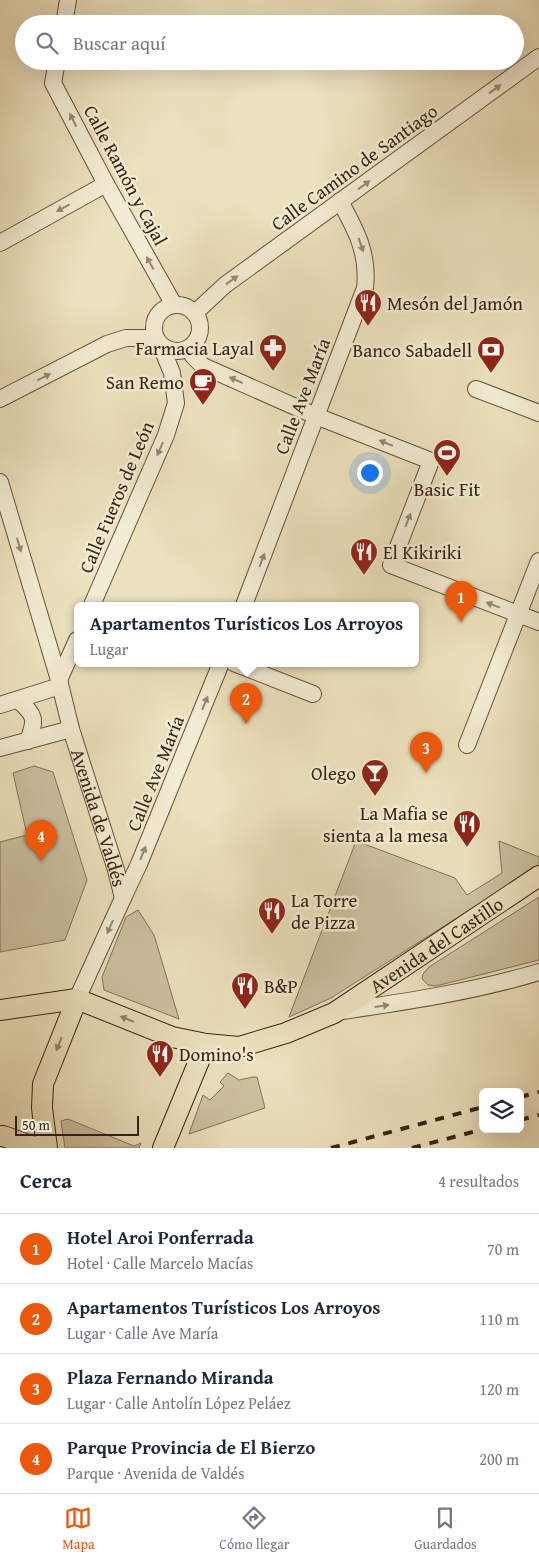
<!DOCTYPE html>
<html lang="es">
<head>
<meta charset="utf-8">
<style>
	body { margin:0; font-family:"Gentium Book Plus",serif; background:#f2f2f3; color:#1f2937 }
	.controls { position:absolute; right:15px; bottom:15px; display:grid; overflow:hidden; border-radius:8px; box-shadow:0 5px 20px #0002 }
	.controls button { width:45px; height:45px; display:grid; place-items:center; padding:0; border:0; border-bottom:1px solid #e0e1e3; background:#fff; color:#1f2937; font:25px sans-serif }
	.scale { position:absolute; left:15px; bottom:12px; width:124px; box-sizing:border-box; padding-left:5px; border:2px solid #372313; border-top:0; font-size:14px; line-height:18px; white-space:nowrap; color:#372313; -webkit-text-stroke:4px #f3ecd4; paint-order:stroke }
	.you { position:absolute; left:369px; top:472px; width:18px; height:18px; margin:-12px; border:4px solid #fff; border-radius:50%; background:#1a73e8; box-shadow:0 0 0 8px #1a73e833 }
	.badge { display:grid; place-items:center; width:32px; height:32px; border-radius:50%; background:#ea580c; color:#fff; font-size:16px; font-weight:700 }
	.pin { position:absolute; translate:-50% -41px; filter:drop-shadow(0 1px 2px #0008) }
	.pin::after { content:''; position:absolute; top:26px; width:18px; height:15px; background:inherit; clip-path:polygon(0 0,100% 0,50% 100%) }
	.popup { position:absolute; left:74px; top:602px; width:345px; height:65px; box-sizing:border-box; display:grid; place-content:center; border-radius:8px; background:#fff; filter:drop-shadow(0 1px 4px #0005); font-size:16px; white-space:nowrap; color:#747a83 }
	.popup b { font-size:19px; color:#1f2937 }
	.popup::after { content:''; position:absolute; left:50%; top:100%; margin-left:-10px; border:10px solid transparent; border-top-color:#fff }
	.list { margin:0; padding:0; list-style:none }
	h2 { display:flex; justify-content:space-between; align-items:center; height:65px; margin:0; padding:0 20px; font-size:21px }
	h2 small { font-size:16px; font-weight:400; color:#747a83 }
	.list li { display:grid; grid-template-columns:32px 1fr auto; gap:15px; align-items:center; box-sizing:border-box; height:70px; padding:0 20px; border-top:1px solid #e0e1e3 }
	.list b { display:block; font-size:19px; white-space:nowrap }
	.list p { margin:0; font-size:16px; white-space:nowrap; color:#747a83 }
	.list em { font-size:16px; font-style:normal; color:#747a83 }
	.icon { flex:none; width:28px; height:28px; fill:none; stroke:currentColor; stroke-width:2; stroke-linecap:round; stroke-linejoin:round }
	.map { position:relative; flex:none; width:539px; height:1148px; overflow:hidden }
	.search { position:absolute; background:#fff; box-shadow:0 5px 20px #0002; left:15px; right:15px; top:15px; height:55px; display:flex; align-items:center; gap:12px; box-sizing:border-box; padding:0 18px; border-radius:28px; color:#747a83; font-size:19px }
	.sheet { height:345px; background:#fff }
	nav { display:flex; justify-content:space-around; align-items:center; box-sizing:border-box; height:70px; border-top:1px solid #e0e1e3; background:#fff; font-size:14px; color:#747a83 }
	nav a { display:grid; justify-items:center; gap:2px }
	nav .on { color:#ea580c }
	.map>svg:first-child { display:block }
	.green { fill:#cdc1a0; stroke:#82725a }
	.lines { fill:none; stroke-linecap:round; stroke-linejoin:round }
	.minor-casing { stroke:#64523e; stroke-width:18 }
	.major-casing { stroke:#372313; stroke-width:22 }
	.minor { stroke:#f3ecd4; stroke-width:16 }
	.major { stroke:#ece1bd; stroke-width:20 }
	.rail { stroke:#372313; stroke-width:4; stroke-dasharray:9 9; stroke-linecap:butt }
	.oneway { fill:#958874 }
	.oneway2 { fill:#928268 }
	.labels { text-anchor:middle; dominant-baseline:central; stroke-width:5; stroke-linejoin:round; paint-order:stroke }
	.street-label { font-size:19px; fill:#372313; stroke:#f3ecd4 }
	.poi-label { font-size:19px; fill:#372313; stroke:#f3ecd4; text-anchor:start }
</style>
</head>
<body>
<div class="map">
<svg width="539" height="1148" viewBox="0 0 539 1148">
	<rect width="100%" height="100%" fill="#ece1bd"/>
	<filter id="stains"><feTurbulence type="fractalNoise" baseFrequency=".004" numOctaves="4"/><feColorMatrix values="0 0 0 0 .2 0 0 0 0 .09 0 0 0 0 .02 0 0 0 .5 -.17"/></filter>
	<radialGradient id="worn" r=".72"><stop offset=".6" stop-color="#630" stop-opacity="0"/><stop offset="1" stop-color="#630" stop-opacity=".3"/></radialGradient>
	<g class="green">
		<polygon points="34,766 53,772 87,880 65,940 0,952 0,842 27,835 13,773"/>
		<polygon points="356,841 455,878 467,895 502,873 499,841 539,857 539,871 493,895 331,998 289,1017"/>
		<polygon points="539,897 539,960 436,986 428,985 422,979 423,974 429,967"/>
		<polygon points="138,910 154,935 179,1019 104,990 102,977 126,917"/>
		<polygon points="228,1073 239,1080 253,1077 257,1077 265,1108 189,1134 203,1095 210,1100 224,1086 220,1082"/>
		<polygon points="68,1119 134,1146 141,1143 139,1148 65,1148 61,1121"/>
	</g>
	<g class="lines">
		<defs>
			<g id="minor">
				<polyline points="64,24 68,0"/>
				<polyline points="57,61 53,83 106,184 174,305"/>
				<polyline points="0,243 106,184"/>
				<circle cx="177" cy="328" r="23"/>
				<polyline points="196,312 225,285 539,57"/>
				<polyline points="196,342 193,356 203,366 316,416 431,461 391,565 539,622"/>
				<polyline points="476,389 539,413"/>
				<polyline points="0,399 107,344 126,338 144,338 158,342"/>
				<path id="s1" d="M0 482 59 680 71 729 116 870 123 898 77 999"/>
				<polyline points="92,605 166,435 176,403 172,373 161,346"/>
				<path d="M244 605 365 288C369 254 356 230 340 201"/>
				<polyline points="234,663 313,694"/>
				<polyline points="59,680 77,640"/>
				<path d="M18 700C36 716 36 719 28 741"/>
				<polyline points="0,705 60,686"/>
				<polyline points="467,745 539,561"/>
				<polyline points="0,748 71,729"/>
				<polyline points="123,898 139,864 221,663"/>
				<path d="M336 1012C404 1002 473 992 539 972"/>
			</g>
			<g id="major">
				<path id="s2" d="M0 1010 77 999 172 1037 206 1044 239 1047 286 1033 334 1013 539 876"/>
				<polyline points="0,1136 3,1136 37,1148"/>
				<polyline points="47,1148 42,1108 43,1084 77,999"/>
				<polyline points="163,1148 206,1044"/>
			</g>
		</defs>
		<use href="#minor" class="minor-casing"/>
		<use href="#major" class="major-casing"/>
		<use href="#minor" class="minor"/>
		<use href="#major" class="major"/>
		<g class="rail">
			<polyline points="520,1097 539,1092"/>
			<polyline points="520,1120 539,1115"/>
			<polyline points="331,1148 483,1107"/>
			<polyline points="412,1148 484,1129"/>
		</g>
	</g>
	<defs><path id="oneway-solid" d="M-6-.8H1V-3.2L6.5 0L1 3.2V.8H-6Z" transform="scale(1.25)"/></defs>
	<g class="oneway">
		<use href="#oneway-solid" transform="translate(495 89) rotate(-36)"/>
		<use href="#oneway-solid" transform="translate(73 120) rotate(-117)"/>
		<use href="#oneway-solid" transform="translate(364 185) rotate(-36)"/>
		<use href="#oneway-solid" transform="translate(63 208) rotate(151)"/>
		<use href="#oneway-solid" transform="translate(361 245) rotate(71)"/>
		<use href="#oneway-solid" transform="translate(150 263) rotate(-119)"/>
		<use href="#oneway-solid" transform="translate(232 280) rotate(-36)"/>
		<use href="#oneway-solid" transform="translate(44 377) rotate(-27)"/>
		<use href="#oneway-solid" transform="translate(236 380) rotate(-156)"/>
		<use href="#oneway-solid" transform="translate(386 443) rotate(-158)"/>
		<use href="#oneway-solid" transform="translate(160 449) rotate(114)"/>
		<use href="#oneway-solid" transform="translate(408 520) rotate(-69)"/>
		<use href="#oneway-solid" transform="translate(19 545) rotate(74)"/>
		<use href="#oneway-solid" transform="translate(262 560) rotate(-69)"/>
		<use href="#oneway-solid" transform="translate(493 605) rotate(-159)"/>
		<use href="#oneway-solid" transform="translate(205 703) rotate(-68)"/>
		<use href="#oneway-solid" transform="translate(143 853) rotate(-68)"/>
		<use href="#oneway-solid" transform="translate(110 927) rotate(114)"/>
		<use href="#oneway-solid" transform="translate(382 1006) rotate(-8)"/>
	</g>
	<g class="oneway2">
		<use href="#oneway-solid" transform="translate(127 1019) rotate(-158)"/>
		<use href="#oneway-solid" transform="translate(59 1044) rotate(112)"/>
	</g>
	<defs>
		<symbol id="restaurant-pin" viewBox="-11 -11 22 30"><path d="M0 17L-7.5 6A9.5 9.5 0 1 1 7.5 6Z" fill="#8f2418" stroke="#f3ecd4"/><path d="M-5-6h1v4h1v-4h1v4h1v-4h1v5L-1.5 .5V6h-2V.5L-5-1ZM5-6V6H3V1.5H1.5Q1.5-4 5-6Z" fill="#fff"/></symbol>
		<symbol id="pharmacy-pin" viewBox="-11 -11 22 30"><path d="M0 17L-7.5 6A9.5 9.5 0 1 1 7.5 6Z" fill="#8f2418" stroke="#f3ecd4"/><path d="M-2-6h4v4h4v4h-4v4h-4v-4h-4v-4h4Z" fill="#fff"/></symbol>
		<symbol id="bank-pin" viewBox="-11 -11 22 30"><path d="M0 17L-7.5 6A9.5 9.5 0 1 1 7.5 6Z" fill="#8f2418" stroke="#f3ecd4"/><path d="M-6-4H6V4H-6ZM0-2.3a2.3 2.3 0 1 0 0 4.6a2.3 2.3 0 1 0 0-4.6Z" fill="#fff"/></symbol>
		<symbol id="cafe-pin" viewBox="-11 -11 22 30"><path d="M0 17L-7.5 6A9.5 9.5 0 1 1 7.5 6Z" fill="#8f2418" stroke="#f3ecd4"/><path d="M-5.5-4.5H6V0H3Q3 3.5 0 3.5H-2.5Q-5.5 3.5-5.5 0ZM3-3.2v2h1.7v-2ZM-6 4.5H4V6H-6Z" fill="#fff"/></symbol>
		<symbol id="stadium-pin" viewBox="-11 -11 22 30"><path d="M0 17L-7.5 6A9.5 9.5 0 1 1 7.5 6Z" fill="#8f2418" stroke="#f3ecd4"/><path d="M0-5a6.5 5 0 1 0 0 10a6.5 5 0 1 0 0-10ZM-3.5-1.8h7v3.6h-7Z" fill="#fff"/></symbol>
		<symbol id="bar-pin" viewBox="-11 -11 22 30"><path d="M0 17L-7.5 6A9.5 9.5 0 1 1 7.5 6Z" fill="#8f2418" stroke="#f3ecd4"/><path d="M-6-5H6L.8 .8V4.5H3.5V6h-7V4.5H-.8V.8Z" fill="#fff"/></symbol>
	</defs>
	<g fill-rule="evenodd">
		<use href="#restaurant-pin" x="352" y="287" width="32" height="43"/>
		<use href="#pharmacy-pin" x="257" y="332" width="32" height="43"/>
		<use href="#bank-pin" x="475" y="334" width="32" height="43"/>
		<use href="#cafe-pin" x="187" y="366" width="32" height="43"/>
		<use href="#stadium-pin" x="431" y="437" width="32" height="43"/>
		<use href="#restaurant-pin" x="348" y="536" width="32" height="43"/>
		<use href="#bar-pin" x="359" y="757" width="32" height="43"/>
		<use href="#restaurant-pin" x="451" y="808" width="32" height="43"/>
		<use href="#restaurant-pin" x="256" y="895" width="32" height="43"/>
		<use href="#restaurant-pin" x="229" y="970" width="32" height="43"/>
		<use href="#restaurant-pin" x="144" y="1038" width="32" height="43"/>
	</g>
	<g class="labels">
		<g class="street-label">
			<text transform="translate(354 167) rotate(-36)">Calle Camino de Santiago</text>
			<text transform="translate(126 175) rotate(62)">Calle Ramón y Cajal</text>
			<text transform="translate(302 396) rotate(-69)">Calle Ave María</text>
			<text transform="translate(116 497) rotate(-67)">Calle Fueros de León</text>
			<text transform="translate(155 773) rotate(-68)">Calle Ave María</text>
			<text stroke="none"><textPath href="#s1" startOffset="350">Avenida de Valdés</textPath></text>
			<text stroke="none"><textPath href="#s2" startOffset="472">Avenida del Castillo</textPath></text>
		</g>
		<g class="poi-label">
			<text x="387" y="303">Mesón del Jamón</text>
			<text x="254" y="348" text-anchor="end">Farmacia Layal</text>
			<text x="472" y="350" text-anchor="end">Banco Sabadell</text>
			<text x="184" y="382" text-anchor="end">San Remo</text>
			<text x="447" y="489" text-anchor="middle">Basic Fit</text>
			<text x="383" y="552">El Kikiriki</text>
			<text x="356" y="773" text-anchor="end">Olego</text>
			<text x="448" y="813" text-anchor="end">La Mafia se<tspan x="448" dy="22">sienta a la mesa</tspan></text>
			<text x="291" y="900">La Torre<tspan x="291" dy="22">de Pizza</tspan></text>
			<text x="264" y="986">B&amp;P</text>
			<text x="179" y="1054">Domino's</text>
		</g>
	</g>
	<rect width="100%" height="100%" filter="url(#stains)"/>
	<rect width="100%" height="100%" fill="url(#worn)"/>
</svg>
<div class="controls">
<button><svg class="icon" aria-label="layers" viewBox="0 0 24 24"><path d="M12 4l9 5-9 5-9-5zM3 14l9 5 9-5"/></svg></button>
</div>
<div class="scale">50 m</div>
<div class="you"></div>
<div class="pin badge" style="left:461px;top:622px">1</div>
<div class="pin badge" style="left:246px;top:724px">2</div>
<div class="popup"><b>Apartamentos Turísticos Los Arroyos</b>Lugar</div>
<div class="pin badge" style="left:426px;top:773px">3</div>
<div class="pin badge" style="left:41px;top:861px">4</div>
<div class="search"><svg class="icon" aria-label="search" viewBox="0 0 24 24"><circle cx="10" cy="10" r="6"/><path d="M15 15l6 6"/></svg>Buscar aquí</div>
</div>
<section class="sheet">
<h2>Cerca<small>4 resultados</small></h2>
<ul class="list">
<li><span class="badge">1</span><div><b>Hotel Aroi Ponferrada</b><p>Hotel · Calle Marcelo Macías</p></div><em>70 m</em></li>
<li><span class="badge">2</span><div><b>Apartamentos Turísticos Los Arroyos</b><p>Lugar · Calle Ave María</p></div><em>110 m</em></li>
<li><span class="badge">3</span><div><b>Plaza Fernando Miranda</b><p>Lugar · Calle Antolín López Peláez</p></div><em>120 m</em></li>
<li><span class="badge">4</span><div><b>Parque Provincia de El Bierzo</b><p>Parque · Avenida de Valdés</p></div><em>200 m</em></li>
</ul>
</section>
<nav>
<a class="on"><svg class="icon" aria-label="map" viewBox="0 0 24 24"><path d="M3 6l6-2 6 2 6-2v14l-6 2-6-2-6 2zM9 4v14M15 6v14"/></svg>Mapa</a>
<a><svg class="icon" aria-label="directions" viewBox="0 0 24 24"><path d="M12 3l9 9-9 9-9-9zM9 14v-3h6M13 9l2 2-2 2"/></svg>Cómo llegar</a>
<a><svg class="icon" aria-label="saved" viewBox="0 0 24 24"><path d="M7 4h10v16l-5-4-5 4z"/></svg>Guardados</a>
</nav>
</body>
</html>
